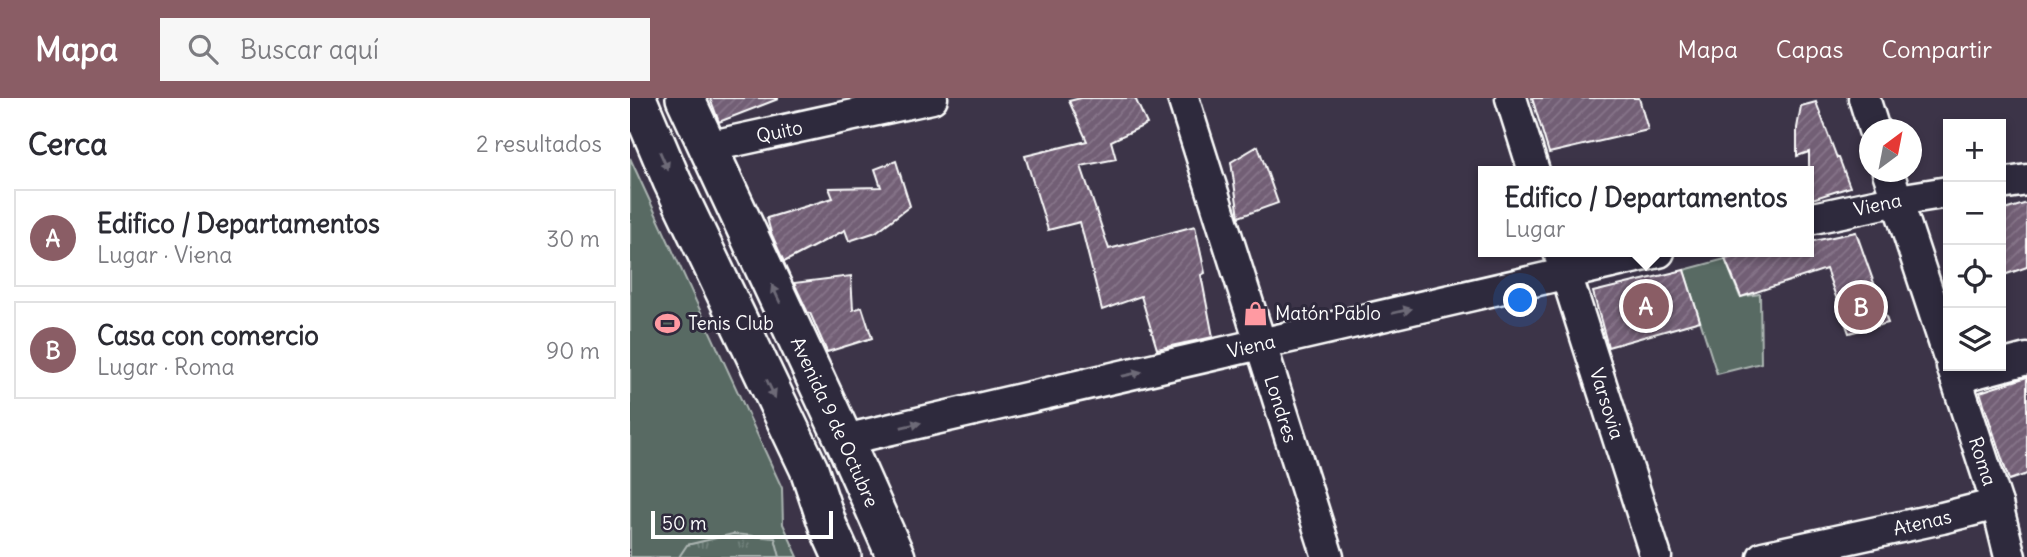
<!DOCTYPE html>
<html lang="es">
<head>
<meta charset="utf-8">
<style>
	body { margin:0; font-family:Delius,sans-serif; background:#f7f7f7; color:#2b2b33 }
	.controls { position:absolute; right:21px; top:21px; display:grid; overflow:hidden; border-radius:0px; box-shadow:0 4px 10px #0003 }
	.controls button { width:63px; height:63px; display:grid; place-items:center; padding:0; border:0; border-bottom:2px solid #e1e1e2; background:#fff; color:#2b2b33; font:35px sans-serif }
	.compass { position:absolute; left:1229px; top:21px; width:63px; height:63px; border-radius:50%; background:#fff; box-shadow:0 4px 10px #0003; rotate:32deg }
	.scale { position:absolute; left:21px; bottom:18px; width:182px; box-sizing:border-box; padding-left:7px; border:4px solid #fff; border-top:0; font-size:19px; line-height:24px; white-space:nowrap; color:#fff; -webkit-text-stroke:5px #2f2a3d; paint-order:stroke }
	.you { position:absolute; left:891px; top:203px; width:24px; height:24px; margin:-18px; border:5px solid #fff; border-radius:50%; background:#1a73e8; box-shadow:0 0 0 10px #1a73e833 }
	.badge { display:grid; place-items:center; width:46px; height:46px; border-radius:50%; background:#8a5d65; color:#fff; font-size:23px; font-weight:700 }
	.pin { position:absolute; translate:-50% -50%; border:4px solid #fff; box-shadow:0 2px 7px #0006 }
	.popup { position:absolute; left:848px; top:68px; width:336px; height:91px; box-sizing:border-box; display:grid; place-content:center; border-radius:0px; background:#fff; filter:drop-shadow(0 2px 5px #0005); font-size:23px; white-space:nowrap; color:#7c7c81 }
	.popup b { font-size:26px; color:#2b2b33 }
	.popup::after { content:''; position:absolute; left:50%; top:100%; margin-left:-14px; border:14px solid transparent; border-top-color:#fff }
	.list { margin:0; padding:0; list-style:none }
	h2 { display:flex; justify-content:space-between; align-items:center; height:91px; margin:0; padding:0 28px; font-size:30px }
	h2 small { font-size:23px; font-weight:400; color:#7c7c81 }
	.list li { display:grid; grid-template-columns:46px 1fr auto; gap:21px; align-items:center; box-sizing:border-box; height:98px; margin:0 14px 14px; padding:0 14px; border:2px solid #e1e1e2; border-radius:0px }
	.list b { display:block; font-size:26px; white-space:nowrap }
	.list p { margin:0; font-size:23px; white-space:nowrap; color:#7c7c81 }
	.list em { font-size:23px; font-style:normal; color:#7c7c81 }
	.icon { flex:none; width:38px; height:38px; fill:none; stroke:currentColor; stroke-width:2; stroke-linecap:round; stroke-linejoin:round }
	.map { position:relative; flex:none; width:1397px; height:459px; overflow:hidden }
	header { display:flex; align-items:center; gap:42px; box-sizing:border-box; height:98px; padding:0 35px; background:#8a5d65; color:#fff }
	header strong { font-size:33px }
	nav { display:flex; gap:38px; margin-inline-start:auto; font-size:24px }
	.search { width:490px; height:63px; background:#f7f7f7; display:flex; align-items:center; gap:18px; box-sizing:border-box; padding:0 24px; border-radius:0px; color:#7c7c81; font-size:26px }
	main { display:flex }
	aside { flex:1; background:#fff }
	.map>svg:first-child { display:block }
	.grass { fill:#586b64; stroke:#acb5b2; stroke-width:2 }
	.park { fill:url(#park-tufts); stroke:#acb5b2; stroke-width:2 }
	.building { fill:url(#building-hatch); stroke:#fff; stroke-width:2 }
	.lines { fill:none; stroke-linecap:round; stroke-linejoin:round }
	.minor-casing { stroke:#fff; stroke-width:35 }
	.major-casing { stroke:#fff; stroke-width:42 }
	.minor { stroke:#2f2a3d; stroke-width:30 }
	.major { stroke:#2f2a3d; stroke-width:37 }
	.oneway { fill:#6d6a77 }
	.labels { text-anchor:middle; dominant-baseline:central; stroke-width:6; stroke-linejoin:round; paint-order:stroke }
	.street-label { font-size:19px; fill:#fff; stroke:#2f2a3d }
	.poi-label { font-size:19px; fill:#fff; stroke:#2f2a3d; text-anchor:start }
</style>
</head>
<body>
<header>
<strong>Mapa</strong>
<div class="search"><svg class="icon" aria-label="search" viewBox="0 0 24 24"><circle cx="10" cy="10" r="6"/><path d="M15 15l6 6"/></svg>Buscar aquí</div>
<nav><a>Mapa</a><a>Capas</a><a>Compartir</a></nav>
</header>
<main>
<aside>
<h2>Cerca<small>2 resultados</small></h2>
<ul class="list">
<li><span class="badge">A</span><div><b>Edifico / Departamentos</b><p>Lugar · Viena</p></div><em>30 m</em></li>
<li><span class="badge">B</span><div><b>Casa con comercio</b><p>Lugar · Roma</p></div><em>90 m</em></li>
</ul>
</aside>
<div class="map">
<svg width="1397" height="459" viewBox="0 0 1397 459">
	<defs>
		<pattern id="park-tufts" width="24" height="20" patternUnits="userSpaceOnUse" patternTransform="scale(1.75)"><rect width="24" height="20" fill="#586b64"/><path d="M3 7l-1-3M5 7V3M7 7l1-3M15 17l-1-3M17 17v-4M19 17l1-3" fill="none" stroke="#71817b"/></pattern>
		<pattern id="building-hatch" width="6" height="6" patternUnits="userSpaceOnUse" patternTransform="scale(1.75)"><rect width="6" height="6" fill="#725e75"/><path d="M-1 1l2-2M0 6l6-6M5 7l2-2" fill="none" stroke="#87768a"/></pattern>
	</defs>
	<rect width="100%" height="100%" fill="#3c3448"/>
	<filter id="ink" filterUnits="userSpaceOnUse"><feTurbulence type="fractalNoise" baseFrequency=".0143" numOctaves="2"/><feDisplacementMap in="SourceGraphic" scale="14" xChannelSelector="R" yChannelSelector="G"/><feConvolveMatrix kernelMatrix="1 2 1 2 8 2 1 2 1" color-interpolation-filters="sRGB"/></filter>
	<g filter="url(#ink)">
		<g class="grass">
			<polygon points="0,60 152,390 153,426 168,459 0,459"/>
			<polygon points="1095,161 1110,199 1130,196 1131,265 1087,276 1054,172"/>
		</g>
		<polygon class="park" points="103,436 145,440 150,459 49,459 57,447"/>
		<g class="building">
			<polygon points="80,0 148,0 148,1 89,24"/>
			<polygon points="451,0 505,0 517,26 481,43 486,61 451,68 479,151 565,128 575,175 571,177 583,239 527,251 511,198 472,212 450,124 418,132 395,58 457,43 439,3"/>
			<polygon points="902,0 1009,0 1018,32 919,55"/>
			<polygon points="1186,4 1207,60 1209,60 1220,89 1179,102 1179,54 1167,58 1167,30 1171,8"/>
			<polygon points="628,48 648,105 609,119 601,64"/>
			<polygon points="266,63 280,108 246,134 219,143 215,132 154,164 141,135 137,120 203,100 199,90 251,89 245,71"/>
			<polygon points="1397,105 1397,169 1371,178 1371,113"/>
			<polygon points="1226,134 1258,225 1219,235 1196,171 1111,199 1095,161 1125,154 1179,154 1179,144"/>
			<polygon points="1054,172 1070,223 978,249 963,194"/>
			<polygon points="221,178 223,212 232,209 242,240 197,254 180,215 178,215 164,185"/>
			<polygon points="1397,279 1397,376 1379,382 1350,294"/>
		</g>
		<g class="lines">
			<defs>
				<g id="minor">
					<path id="s1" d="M553 0 698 459"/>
					<polyline points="881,0 904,73"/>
					<polyline points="1234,0 1244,32"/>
					<path id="s2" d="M77 49 302 0"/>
					<polyline points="1258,74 1318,256"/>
					<polyline points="1371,86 1397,82"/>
					<path id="s3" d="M1179 121 1268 102 1318 94"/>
					<path id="s4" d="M929 154 1026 459"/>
					<path id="s5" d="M1322 268 1367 406 1380 459"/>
					<polyline points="1326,280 1397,261"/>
					<path id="s6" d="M214 342 1029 154"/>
					<path id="s7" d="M1133 459 1312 420 1367 406"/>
				</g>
				<g id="major">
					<polyline points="7,0 42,83 179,371 198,428 212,459"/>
					<path id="s8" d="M55 0 214 342 266 459"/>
				</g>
			</defs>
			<use href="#minor" class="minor-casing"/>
			<use href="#major" class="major-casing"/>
			<use href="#minor" class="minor"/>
			<use href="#major" class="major"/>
		</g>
		<defs><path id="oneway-solid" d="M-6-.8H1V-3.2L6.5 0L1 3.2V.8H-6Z" transform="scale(1.75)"/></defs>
		<g class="oneway">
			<use href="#oneway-solid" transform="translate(34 63) rotate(66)"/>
			<use href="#oneway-solid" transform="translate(146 196) rotate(-115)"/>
			<use href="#oneway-solid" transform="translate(772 213) rotate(-13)"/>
			<use href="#oneway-solid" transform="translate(502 276) rotate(-13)"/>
			<use href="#oneway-solid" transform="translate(141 291) rotate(65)"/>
			<use href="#oneway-solid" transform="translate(281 327) rotate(-13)"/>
		</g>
	</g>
	<defs>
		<symbol id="shop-bare" viewBox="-9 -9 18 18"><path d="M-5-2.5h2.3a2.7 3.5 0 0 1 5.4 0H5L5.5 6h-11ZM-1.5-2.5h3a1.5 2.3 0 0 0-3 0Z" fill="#ff9aa2" stroke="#2f2a3d" stroke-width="2.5" paint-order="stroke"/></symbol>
		<symbol id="stadium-bare" viewBox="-9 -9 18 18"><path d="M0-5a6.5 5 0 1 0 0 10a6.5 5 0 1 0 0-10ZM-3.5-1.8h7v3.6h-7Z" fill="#ff9aa2" stroke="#2f2a3d" stroke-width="2.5" paint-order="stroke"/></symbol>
	</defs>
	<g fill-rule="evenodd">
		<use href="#shop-bare" x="608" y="198" width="35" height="35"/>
		<use href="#stadium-bare" x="20" y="208" width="35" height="35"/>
	</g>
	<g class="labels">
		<g class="street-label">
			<text stroke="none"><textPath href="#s2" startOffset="74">Quito</textPath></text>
			<text stroke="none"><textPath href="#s3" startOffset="70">Viena</textPath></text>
			<text stroke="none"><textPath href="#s6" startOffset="418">Viena</textPath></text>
			<text stroke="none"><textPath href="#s4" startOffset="159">Varsovia</textPath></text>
			<text stroke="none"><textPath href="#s1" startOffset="326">Londres</textPath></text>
			<text stroke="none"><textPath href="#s8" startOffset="357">Avenida 9 de Octubre</textPath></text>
			<text stroke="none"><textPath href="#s5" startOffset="100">Roma</textPath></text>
			<text stroke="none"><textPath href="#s7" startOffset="163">Atenas</textPath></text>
		</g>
		<g class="poi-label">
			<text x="645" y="215">Matón Pablo</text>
			<text x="58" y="225">Tenis Club</text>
		</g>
	</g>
</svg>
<div class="controls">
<button>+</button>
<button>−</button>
<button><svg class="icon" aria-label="locate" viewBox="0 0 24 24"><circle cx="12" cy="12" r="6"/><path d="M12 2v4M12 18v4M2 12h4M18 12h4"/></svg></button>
<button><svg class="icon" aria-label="layers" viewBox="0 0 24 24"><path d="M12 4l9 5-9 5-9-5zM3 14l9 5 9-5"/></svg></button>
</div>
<svg class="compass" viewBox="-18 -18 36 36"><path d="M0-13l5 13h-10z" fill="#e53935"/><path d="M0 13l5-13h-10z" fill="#7c7c81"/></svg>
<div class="scale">50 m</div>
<div class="you"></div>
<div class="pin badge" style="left:1016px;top:208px">A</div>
<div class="popup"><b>Edifico / Departamentos</b>Lugar</div>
<div class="pin badge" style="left:1231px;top:209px">B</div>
</div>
</main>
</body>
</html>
